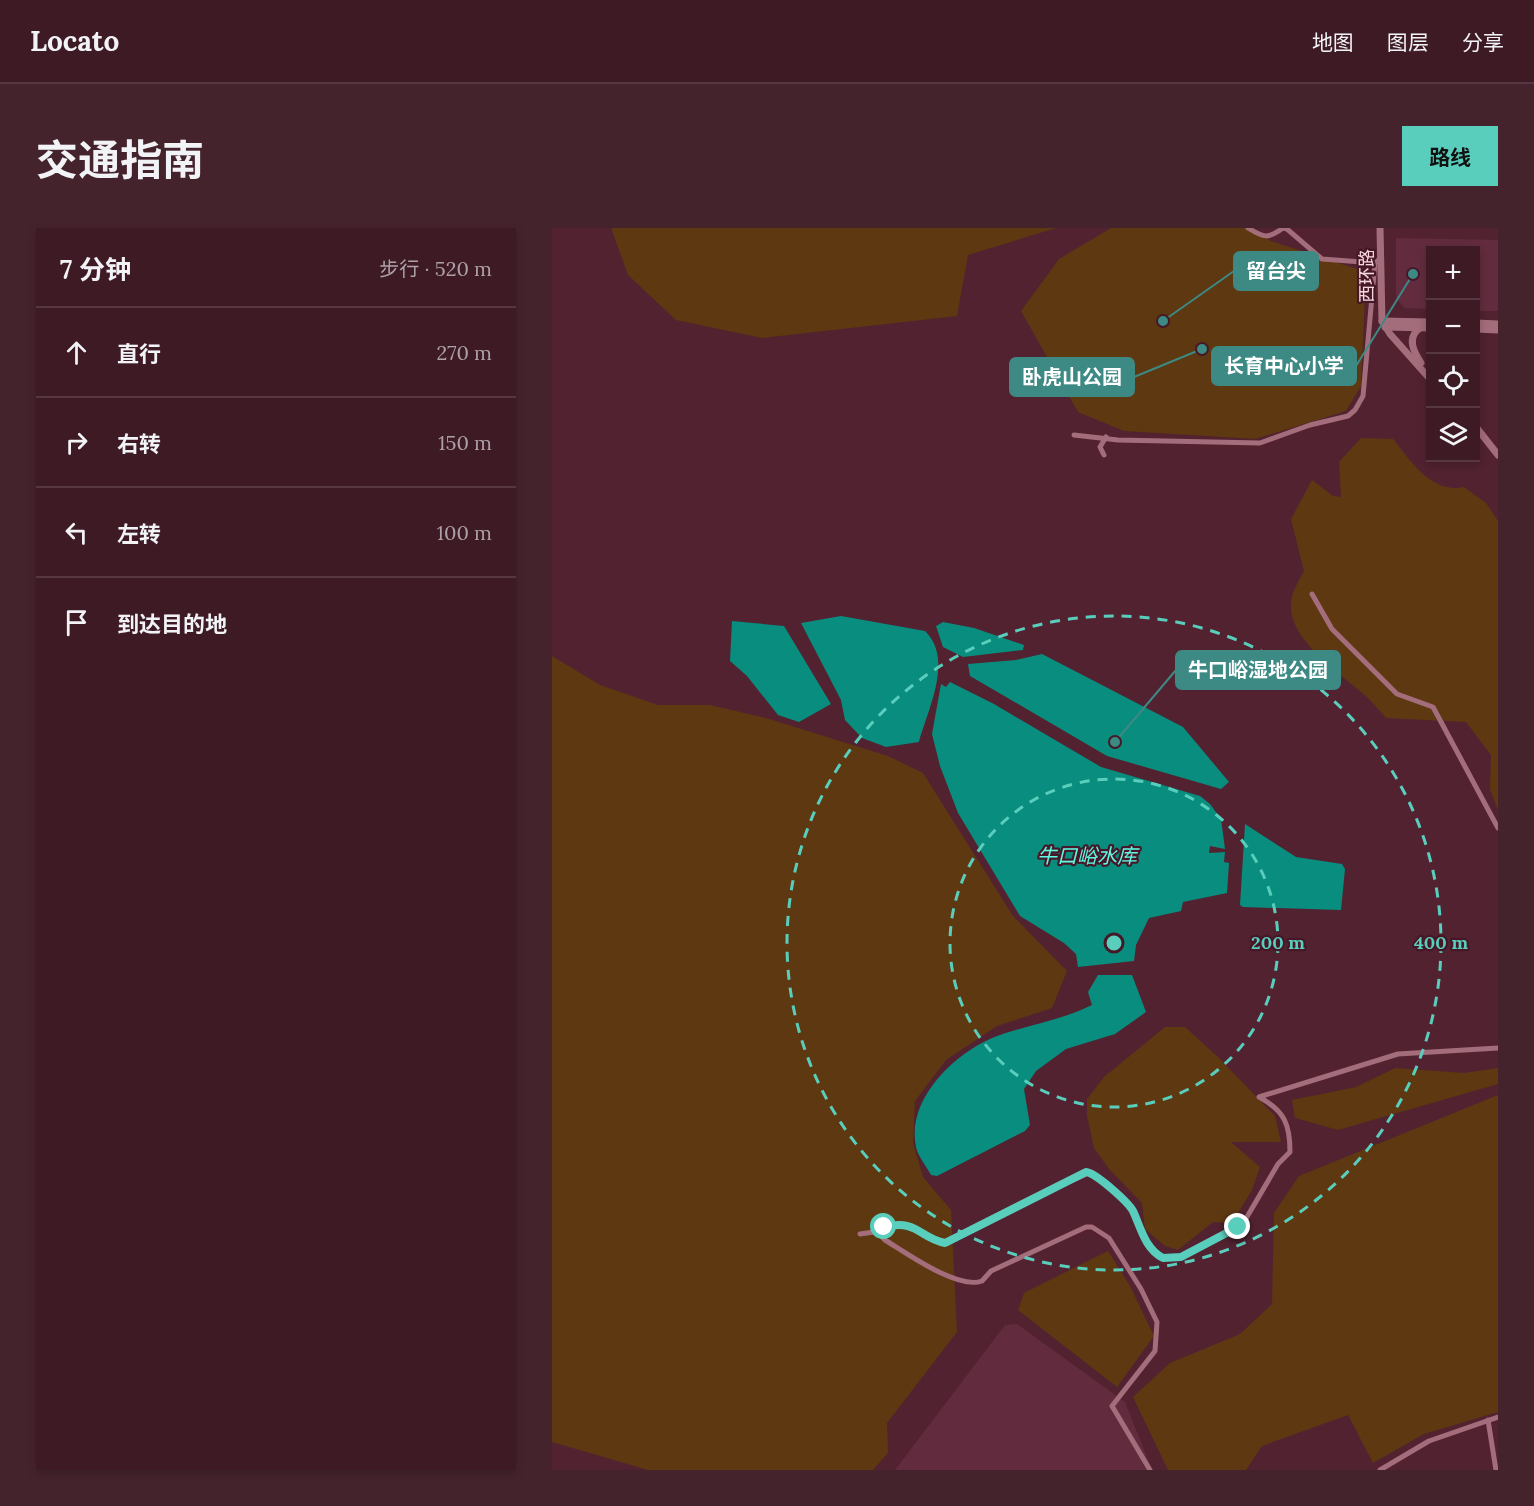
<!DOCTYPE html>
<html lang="zh">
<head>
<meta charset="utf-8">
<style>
	body { margin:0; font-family:Lora,"Noto Sans SC",serif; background:#45232d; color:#f1f3f6 }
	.controls { position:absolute; right:18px; top:18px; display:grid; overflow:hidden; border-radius:0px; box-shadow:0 3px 9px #0003 }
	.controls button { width:54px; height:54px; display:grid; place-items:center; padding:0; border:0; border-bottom:2px solid #573842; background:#3e1a25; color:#f1f3f6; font:30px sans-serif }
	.stop { position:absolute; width:18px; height:18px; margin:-14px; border:4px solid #5acebd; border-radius:50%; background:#fff }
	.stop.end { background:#5acebd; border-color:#fff; box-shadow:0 2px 6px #0008 }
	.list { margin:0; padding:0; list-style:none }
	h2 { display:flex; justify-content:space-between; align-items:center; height:78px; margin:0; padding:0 24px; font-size:26px }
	h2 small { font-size:20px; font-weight:400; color:#ada1a7 }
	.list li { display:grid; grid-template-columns:39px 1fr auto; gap:18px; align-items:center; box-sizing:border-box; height:90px; padding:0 24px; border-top:2px solid #573842 }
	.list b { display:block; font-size:22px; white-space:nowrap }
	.list em { font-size:20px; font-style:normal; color:#ada1a7 }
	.icon { flex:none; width:33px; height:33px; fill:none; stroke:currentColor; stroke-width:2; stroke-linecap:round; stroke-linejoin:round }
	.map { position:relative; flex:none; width:946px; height:1242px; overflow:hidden; border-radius:0px }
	header { display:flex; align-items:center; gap:36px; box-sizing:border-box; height:84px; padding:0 30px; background:#3e1a25; border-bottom:2px solid #573842 }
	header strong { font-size:28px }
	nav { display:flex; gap:33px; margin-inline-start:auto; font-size:21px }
	.intro { display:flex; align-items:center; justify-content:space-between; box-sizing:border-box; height:144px; padding:0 36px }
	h1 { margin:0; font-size:42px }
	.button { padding:15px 27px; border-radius:0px; background:#5acebd; color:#111; font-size:21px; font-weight:700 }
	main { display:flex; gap:36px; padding:0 36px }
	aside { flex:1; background:#3e1a25; border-radius:0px; box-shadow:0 3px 9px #0003 }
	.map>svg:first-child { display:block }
	.built { fill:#622c3e }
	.green { fill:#5e3810 }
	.water { fill:#098d7e }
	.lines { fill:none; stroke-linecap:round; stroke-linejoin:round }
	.minor { stroke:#a46d7b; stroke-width:5 }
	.secondary { stroke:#a46d7b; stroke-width:7 }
	.route { stroke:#5acebd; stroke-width:8 }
	.ring { fill:none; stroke:#5acebd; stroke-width:3; stroke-dasharray:10 8 }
	.labels { text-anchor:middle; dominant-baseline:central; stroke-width:4.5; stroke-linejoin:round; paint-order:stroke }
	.street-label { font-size:18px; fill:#f7d7de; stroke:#461827 }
	.water-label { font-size:20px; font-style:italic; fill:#60f8e2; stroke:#461827 }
	.centre { fill:#5acebd; stroke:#461827; stroke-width:3 }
	.ring-label { font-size:18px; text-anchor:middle; font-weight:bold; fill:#5acebd; stroke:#461827; stroke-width:4.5; stroke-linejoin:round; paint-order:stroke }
	.leader { fill:none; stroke:#3d8984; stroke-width:2 }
	.callout-dot { fill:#3d8984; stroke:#461827; stroke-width:2 }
	.callout { fill:#3d8984; stroke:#3d8984; stroke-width:2 }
	.callout-label { font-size:20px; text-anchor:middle; font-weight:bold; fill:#fff }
</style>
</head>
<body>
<header>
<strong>Locato</strong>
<nav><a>地图</a><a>图层</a><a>分享</a></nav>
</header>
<div class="intro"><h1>交通指南</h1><a class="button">路线</a></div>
<main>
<aside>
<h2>7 分钟<small>步行 · 520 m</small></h2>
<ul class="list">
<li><svg class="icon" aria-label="ahead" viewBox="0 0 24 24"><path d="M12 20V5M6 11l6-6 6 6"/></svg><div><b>直行</b></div><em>270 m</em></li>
<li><svg class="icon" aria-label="right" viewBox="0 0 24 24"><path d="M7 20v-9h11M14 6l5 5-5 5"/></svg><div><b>右转</b></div><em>150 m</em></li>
<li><svg class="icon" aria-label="left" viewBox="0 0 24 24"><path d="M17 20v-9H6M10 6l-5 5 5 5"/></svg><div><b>左转</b></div><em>100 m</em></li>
<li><svg class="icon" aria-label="arrive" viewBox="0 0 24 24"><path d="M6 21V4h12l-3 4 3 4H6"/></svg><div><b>到达目的地</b></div></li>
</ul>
</aside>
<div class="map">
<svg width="946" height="1242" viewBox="0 0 946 1242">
	<rect width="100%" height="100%" fill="#522231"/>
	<g class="built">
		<polygon points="844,10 946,12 946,83 924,83 924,22 878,22 878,81 852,80 844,69"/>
		<polygon points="465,1096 573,1174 600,1242 343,1242 453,1097"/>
	</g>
	<g class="green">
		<polygon points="59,0 504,0 416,27 405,88 210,110 124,92 76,47"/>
		<polygon points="559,0 697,0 719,13 814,44 809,158 794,183 703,211 572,203 526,184 469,83 507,31"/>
		<path d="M809 210 841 211C859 233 879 266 912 259L934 275 946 293V582L938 561 939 527 914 494 834 490C826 481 818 471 808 463 784 443 730 406 740 369 742 360 748 351 752 343L739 291 760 252 781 268 789 269 787 234Z"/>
		<polygon points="0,428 48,457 106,477 158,477 214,490 336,528 371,545 461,688 515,743 500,780 445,798 394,832 363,873 361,915 371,949 399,982 405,1104 335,1195 336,1225 321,1242 96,1242 0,1214"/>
		<polygon points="613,799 633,799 667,830 723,888 729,914 679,914 708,939 700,962 680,995 661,994 626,1022 613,1018 593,1001 590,975 557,941 542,920 535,888 535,871 552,849"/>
		<polygon points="843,840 912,845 946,840 946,856 786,902 743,890 740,872 804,859"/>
		<polygon points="946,867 946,1184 872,1206 821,1235 796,1187 710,1218 694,1242 616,1242 581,1169 618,1135 688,1106 720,1076 722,985 747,948"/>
		<polygon points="556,1023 578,1058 602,1108 565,1159 466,1082 472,1065"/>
	</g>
	<g class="water">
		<path d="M289 388 373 403C402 431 376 481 367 514L334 519 310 510 293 492 289 472 249 395Z"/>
		<polygon points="180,393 232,398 279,476 247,494 226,487 195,448 178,433"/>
		<polygon points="391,394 422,400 472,417 471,422 411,429 391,419 384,398"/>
		<polygon points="490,426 631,499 677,554 669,561 555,528 418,448 416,436 464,432"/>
		<polygon points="398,454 442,476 549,539 648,568 658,576 669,591 673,621 658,618 657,625 673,624 672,634 677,635 675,665 631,674 629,683 597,690 584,717 582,733 526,739 524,726 512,715 468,688 406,585 388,538 380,506 389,456 394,459"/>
		<polygon points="693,596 744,629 790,636 793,641 789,682 691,679 688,677"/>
		<path d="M546 747H580L594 784 563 806 514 821 484 843 472 861 478 897 473 903 385 948 379 947C374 938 366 928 364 919 354 872 401 827 440 810 473 797 508 793 540 777L536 764Z"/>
	</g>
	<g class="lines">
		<g class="minor">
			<path d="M696 0C712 10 716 11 731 0L735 1 770 31 823 35"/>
			<polyline points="522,207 566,212 708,215 758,197 796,188 803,182 811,168 823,35 829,30"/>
			<polyline points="552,227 548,219 554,209"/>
			<polyline points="760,366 780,401 845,466 881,479 946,600"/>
			<polyline points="308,1006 329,1003"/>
			<polyline points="936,1192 944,1242"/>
			<path d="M598 1242 560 1178 603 1123 605 1094 589 1061 557 1010 540 999H534L439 1043 430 1053C406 1062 354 1025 333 1012L329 1008 332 999C366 991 367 1010 393 1015L472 974 539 944C549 950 572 969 578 979 594 1002 591 1036 629 1029L692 994 726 936 738 924C738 897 733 883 707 869L846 826 946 820"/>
			<polyline points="828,1242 877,1213 946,1189"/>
		</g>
		<g class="secondary">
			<polyline points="828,0 830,93 838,106 878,151"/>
			<polyline points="830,93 878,94"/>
			<polyline points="924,95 946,96"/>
			<polyline points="833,99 878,100"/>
			<path d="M868 100C854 110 862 124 869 135"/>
			<polyline points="924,101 946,102"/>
			<polyline points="924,199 946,227"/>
		</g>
	</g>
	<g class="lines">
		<path class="route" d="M332 999C366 991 367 1010 393 1015L534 944C544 945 576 974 581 983 589 1000 593 1021 611 1030L629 1029 686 999"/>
	</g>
	<g class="ring">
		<circle cx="562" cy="715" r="164"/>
		<circle cx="562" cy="715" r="327"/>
	</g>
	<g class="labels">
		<g class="street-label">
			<text transform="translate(814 48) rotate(-90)">西环路</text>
		</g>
		<g class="water-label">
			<text x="535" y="627">牛口峪水库</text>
		</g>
	</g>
	<circle cx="562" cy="715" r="9" class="centre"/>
	<g class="ring-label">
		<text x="726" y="721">200 m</text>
		<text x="889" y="721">400 m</text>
	</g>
	<path class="leader" d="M611 93L682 43M861 46L804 138M650 121L582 149M563 514L624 442"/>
	<g class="callout-dot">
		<circle cx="611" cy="93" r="6"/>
		<circle cx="861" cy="46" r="6"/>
		<circle cx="650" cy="121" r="6"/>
		<circle cx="563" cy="514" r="6"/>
	</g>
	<g class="callout">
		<rect x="682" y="24" width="84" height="38" rx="6"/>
		<rect x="660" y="119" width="144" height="38" rx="6"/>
		<rect x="458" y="130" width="124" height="38" rx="6"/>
		<rect x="624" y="423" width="164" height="38" rx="6"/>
	</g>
	<g class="callout-label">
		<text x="724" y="50">留台尖</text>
		<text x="732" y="145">长育中心小学</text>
		<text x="520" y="156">卧虎山公园</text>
		<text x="706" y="449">牛口峪湿地公园</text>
	</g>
</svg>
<div class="controls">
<button>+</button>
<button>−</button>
<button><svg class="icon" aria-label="locate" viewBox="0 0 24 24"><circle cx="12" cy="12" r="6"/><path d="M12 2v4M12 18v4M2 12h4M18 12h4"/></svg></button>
<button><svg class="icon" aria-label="layers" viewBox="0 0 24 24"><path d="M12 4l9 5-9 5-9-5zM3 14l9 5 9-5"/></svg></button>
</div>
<div class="stop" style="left:332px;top:999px"></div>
<div class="stop end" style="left:686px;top:999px"></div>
</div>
</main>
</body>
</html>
